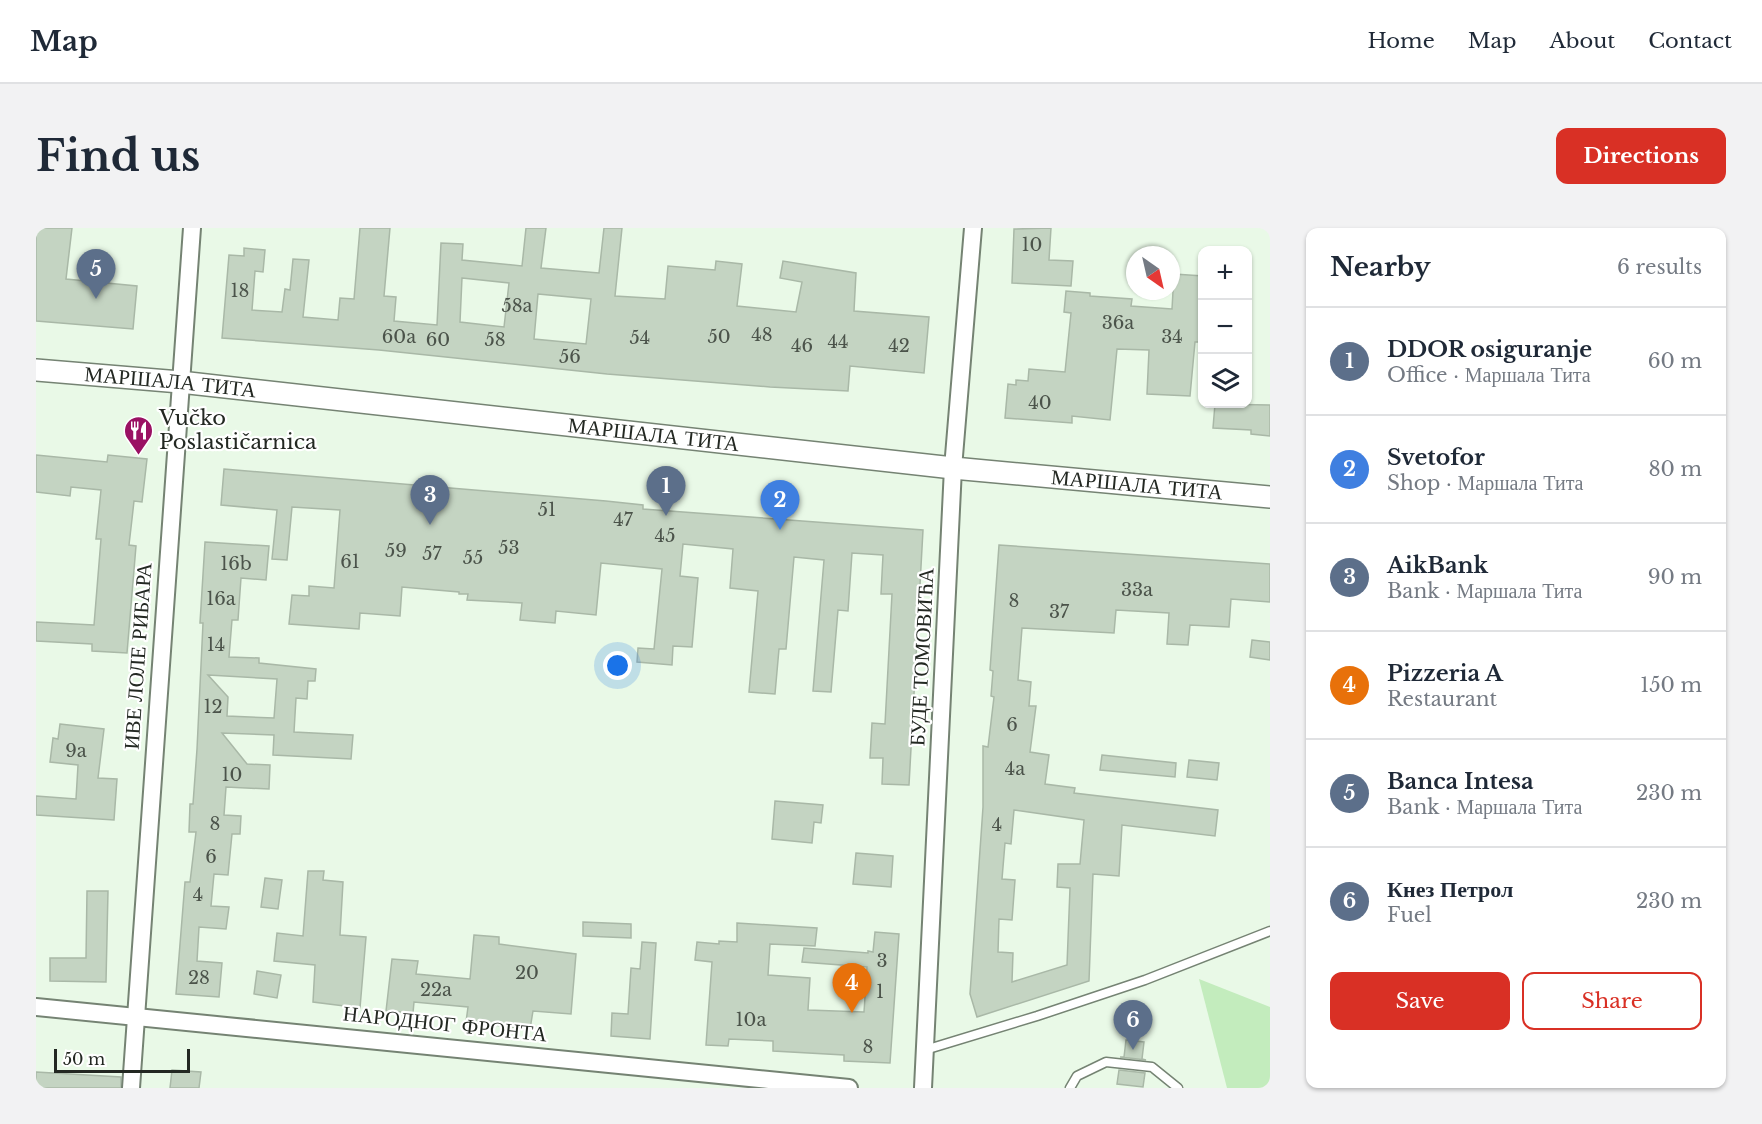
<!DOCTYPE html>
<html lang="en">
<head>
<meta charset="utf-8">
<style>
	body { margin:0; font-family:"Libre Baskerville",serif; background:#f2f2f3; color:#1f2937 }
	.controls { position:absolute; right:18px; top:18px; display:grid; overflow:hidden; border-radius:12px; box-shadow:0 2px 4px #0004 }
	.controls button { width:54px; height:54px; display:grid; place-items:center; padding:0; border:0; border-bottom:2px solid #e0e1e3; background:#fff; color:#1f2937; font:30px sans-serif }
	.compass { position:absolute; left:1090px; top:18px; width:54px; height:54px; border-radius:50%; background:#fff; box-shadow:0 2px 4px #0004; rotate:146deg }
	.scale { position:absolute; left:18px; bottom:15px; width:136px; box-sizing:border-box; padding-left:6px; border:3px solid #232822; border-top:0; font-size:16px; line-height:21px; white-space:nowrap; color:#232822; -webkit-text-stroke:4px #fff; paint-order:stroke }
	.you { position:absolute; left:582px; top:438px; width:21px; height:21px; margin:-15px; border:4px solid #fff; border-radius:50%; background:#1a73e8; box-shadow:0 0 0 9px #1a73e833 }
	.badge { display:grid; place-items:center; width:39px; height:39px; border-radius:50%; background:#d93025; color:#fff; font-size:20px; font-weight:700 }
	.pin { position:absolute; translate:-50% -50px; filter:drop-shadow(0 2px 3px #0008) }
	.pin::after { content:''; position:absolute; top:32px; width:21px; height:18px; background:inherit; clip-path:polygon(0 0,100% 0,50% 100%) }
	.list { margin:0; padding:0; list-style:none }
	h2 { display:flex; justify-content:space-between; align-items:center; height:78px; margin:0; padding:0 24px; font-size:26px }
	h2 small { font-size:20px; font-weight:400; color:#747a83 }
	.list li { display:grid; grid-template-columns:39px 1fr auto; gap:18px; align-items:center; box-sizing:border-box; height:108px; padding:0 24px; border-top:2px solid #e0e1e3 }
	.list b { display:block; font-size:22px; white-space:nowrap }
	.list p { margin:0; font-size:20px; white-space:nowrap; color:#747a83 }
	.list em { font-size:20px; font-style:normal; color:#747a83 }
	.actions { display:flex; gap:12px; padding:18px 24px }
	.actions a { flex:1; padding:14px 0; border:2px solid #d93025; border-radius:12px; text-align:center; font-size:21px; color:#d93025 }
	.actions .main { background:#d93025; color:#fff }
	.icon { flex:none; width:33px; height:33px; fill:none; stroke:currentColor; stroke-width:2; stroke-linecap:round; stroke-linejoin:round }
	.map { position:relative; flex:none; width:1234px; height:860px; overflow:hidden; border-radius:12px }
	header { display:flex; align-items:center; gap:36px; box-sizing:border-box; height:84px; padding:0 30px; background:#fff; border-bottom:2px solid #e0e1e3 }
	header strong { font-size:28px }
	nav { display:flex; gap:33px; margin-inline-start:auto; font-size:21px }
	.intro { display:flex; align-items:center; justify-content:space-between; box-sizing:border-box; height:144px; padding:0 36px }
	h1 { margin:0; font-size:42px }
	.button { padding:15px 27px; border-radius:12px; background:#d93025; color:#fff; font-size:21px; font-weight:700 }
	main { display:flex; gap:36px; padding:0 36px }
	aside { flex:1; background:#fff; border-radius:12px; box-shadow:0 2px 4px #0004 }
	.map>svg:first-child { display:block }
	.green { fill:#c3ecbd }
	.building { fill:#c4d4c2; stroke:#a9b8a7; stroke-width:1.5; fill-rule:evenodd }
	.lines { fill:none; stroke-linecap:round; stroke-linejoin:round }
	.service-casing { stroke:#758373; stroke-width:11 }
	.minor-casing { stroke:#758373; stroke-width:20 }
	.tertiary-casing { stroke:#758373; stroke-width:24 }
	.service { stroke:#fff; stroke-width:8 }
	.minor { stroke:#fff; stroke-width:16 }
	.tertiary { stroke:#fff; stroke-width:21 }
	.labels { text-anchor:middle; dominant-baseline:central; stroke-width:4.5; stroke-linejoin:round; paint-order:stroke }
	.number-label { font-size:18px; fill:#4b534a }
	.street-label { font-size:21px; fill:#232822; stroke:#fff }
	.poi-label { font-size:21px; fill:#232822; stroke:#fff; text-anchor:start }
</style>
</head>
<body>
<header>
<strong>Map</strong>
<nav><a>Home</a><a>Map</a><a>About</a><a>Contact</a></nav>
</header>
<div class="intro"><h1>Find us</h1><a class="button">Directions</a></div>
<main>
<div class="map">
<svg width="1234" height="860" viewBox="0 0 1234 860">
	<rect width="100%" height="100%" fill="#e9f9e7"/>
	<polygon class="green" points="1163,751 1234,779 1234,860 1191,860"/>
	<g class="building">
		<polygon points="0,0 36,0 30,51 101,58 97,101 0,93"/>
		<path d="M324 0H354L348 68 360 69 358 93 401 97 405 15 427 16 426 32 486 38 490 0H510L505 40 563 45 568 0H586L579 68 629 71 632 38 679 42 680 33 706 36 701 78 760 84 766 54 744 50 747 33 820 45 818 83 893 89 888 145 814 138 812 163 734 159 571 146 343 122 186 110 193 27 208 28V20L229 22 227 44 219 43 216 82 246 84 249 61 254 62 257 31 273 32 267 89 302 92 304 70 318 71ZM426 50 473 55 468 99 424 94ZM502 66 555 71 550 116 498 111Z"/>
		<polygon points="1015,0 1013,32 1037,33 1035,58 976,55 978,1"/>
		<polygon points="1138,46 1167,48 1167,114 1159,114 1154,168 1111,166 1113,122 1081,121 1074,192 1036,188 1036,195 969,190 972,156 980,157 980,152 992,153 993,141 1029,144 1035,85 1028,84 1030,63 1054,65 1054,68 1096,71 1095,78 1136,81"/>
		<polygon points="1179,176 1234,177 1234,208 1215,206 1215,202 1177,200"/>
		<polygon points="0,227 71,234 72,227 111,231 106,274 98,273 96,291 93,317 100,318 91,425 56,423 56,416 0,413 0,394 58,397 65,311 60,311 65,262 35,259 34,268 0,264"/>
		<polygon points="188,241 570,273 607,277 607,281 887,302 873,557 846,556 847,530 834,530 836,495 849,496 856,366 845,366 847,327 816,325 812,383 802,382 795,464 777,463 788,332 758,329 750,421 743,421 739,466 713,464 722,363 694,360 697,321 647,316 644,348 662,350 656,419 637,418 636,437 601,434 602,420 618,421 626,341 565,335 560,387 520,383 519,395 484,392 486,375 431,372 432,366 423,366 423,364 366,359 364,388 324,385 323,401 253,396 256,367 273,368 273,358 298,360 304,282 256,279 251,332 236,331 241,282 185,277"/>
		<path d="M169 314 233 318 230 352 205 350 202 392H196L193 429 223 430V435L280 441 279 453H272L271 471 260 470 258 504 317 507 315 531 237 527 238 507 186 505 211 536 234 537 233 561 190 559 188 587 205 588 204 606H196L192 647 178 646 175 678 193 679 190 701 163 699 161 733 186 735 183 769 140 766 149 654H154L160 604H153L154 576H157L161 521 167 395H164ZM172 447 241 451 238 490 191 488 192 469Z"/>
		<path d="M963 317 1234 336V374L1195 371 1193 399 1154 397 1152 417 1131 416 1133 385 1080 382 1078 405 986 400 982 452 995 454 993 478H1000L994 524 1013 527 1009 556 1039 560 1038 565 1182 582 1179 608 1086 597 1083 648 1057 646 1053 753 941 789 934 766 947 579V518L952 519 958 469 955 468 957 443 954 442ZM978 582 1048 592 1044 636H1022L1021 659 1034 660 1031 737 976 754 977 725 962 724 963 691 976 692 979 652 966 651 969 615 975 616Z"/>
		<polygon points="1216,412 1234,414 1234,432 1214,429"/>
		<polygon points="24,496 68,501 62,550 81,551 78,592 0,587 0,568 40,571 42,537 14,534 17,510 22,511"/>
		<polygon points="1066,527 1140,535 1139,549 1064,542"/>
		<polygon points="1153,532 1183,535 1181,552 1151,549"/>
		<polygon points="739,573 787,577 785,595 778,594 776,615 736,611"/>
		<polygon points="820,625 857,628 855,659 817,656"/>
		<polygon points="272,643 288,643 287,652 307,654 304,707 330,709 324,780 277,774 279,737 238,733 241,705 267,708"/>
		<polygon points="229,650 246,652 242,681 225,679"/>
		<polygon points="51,663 72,663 70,754 14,753 14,730 50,730"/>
		<polygon points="547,694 595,696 595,710 547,708"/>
		<polygon points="701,695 781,700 779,718 734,716 732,747 774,750 772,782 828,784 831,739 766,734 768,720 832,725 832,723 837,724 839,704 863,706 854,835 808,833 808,827 737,823 737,813 693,811 692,818 670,817 676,734 659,732 661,714 683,716 683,713 701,714"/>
		<polygon points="438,707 463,709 463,716 540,726 535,786 497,783 494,801 430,794 432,779 378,774 377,785 350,783 356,731 382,733 380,746 434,751"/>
		<polygon points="606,714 620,715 614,811 575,808 576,785 592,786 595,740 604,741"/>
		<polygon points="221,743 245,747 241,770 218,766"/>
		<polygon points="1090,812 1108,814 1106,831 1110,832 1084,829 1088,829"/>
		<polygon points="136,842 165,844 163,860 134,860"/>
		<polygon points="1083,842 1109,845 1107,859 1081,856"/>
		<polygon points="0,844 85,849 85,860 0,860"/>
	</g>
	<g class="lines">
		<defs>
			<g id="service">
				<polyline points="889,822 1001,788 1109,752 1234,703"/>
				<polyline points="1034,860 1041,848 1070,834 1116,839 1142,860"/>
			</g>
			<g id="minor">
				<polyline points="0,779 813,860"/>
				<polyline points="95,860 156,0"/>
				<polyline points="887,860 917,240 937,0"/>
			</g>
			<g id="tertiary">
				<path id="s1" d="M0 142 144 154 917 240 1234 269"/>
			</g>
		</defs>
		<use href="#service" class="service-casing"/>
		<use href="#minor" class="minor-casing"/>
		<use href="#tertiary" class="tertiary-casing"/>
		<use href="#service" class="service"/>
		<use href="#minor" class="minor"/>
		<use href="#tertiary" class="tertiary"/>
	</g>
	<defs>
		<symbol id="restaurant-pin" viewBox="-11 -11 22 30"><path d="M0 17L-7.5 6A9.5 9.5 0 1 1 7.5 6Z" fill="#9a1163" stroke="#fff"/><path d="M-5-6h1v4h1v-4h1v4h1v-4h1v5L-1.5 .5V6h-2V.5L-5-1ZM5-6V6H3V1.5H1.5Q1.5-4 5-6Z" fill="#fff"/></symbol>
	</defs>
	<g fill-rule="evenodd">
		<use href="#restaurant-pin" x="86" y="186" width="33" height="45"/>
	</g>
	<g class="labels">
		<g class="number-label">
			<text x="996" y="17">10</text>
			<text x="204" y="63">18</text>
			<text x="481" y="78">58a</text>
			<text x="1082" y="95">36a</text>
			<text x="726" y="107">48</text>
			<text x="363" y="109">60a</text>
			<text x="683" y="109">50</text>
			<text x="1136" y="109">34</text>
			<text x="604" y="110">54</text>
			<text x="402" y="112">60</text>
			<text x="459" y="112">58</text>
			<text x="802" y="114">44</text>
			<text x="766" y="118">46</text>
			<text x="863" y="118">42</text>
			<text x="534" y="129">56</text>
			<text x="1004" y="175">40</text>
			<text x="511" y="282">51</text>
			<text x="587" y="292">47</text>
			<text x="629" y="308">45</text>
			<text x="473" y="320">53</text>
			<text x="360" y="323">59</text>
			<text x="396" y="326">57</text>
			<text x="437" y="330">55</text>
			<text x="314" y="334">61</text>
			<text x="200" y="336">16b</text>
			<text x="1101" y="362">33a</text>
			<text x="185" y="371">16a</text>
			<text x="978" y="373">8</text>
			<text x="1023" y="384">37</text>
			<text x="180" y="417">14</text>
			<text x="177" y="479">12</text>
			<text x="976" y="497">6</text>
			<text x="40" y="523">9a</text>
			<text x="979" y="541">4a</text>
			<text x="196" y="547">10</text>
			<text x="179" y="596">8</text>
			<text x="961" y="597">4</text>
			<text x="175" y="629">6</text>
			<text x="162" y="667">4</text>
			<text x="846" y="733">3</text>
			<text x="491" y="745">20</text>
			<text x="163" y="750">28</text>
			<text x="400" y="762">22a</text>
			<text x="844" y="764">1</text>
			<text x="715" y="792">10a</text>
			<text x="832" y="819">8</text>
		</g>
		<g class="street-label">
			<text stroke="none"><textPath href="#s1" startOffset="135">МАРШАЛА ТИТА</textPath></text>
			<text stroke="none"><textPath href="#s1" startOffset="621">МАРШАЛА ТИТА</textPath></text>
			<text stroke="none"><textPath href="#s1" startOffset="1107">МАРШАЛА ТИТА</textPath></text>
			<text transform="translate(102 428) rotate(-86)">ИВЕ ЛОЛЕ РИБАРА</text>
			<text transform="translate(886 429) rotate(-87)">БУДЕ ТОМОВИЋА</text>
			<text transform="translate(409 796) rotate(6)">НАРОДНОГ ФРОНТА</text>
		</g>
		<g class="poi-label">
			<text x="123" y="190">Vučko<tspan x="123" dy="24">Poslastičarnica</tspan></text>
		</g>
	</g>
</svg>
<div class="controls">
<button>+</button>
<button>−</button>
<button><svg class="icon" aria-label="layers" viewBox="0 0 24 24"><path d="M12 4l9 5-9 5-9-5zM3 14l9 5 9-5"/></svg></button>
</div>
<svg class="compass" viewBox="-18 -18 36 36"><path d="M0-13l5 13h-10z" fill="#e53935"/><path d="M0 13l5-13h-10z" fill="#747a83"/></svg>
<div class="scale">50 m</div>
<div class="you"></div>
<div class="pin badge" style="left:630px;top:288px;background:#5c6f8a">1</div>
<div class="pin badge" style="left:744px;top:302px;background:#3f7fe0">2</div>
<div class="pin badge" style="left:394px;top:297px;background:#5c6f8a">3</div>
<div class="pin badge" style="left:816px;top:785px;background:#e8710a">4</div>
<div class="pin badge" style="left:60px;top:71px;background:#5c6f8a">5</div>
<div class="pin badge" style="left:1097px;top:822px;background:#5c6f8a">6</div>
</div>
<aside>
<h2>Nearby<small>6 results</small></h2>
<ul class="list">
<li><span class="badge" style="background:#5c6f8a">1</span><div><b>DDOR osiguranje</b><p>Office · Маршала Тита</p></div><em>60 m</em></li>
<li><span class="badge" style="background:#3f7fe0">2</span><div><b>Svetofor</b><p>Shop · Маршала Тита</p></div><em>80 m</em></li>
<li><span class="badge" style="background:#5c6f8a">3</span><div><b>AikBank</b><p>Bank · Маршала Тита</p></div><em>90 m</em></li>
<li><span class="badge" style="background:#e8710a">4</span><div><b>Pizzeria A</b><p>Restaurant</p></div><em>150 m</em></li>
<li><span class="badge" style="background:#5c6f8a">5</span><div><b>Banca Intesa</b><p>Bank · Маршала Тита</p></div><em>230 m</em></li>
<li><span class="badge" style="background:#5c6f8a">6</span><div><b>Кнез Петрол</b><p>Fuel</p></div><em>230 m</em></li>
</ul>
<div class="actions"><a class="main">Save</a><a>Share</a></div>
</aside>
</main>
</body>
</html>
